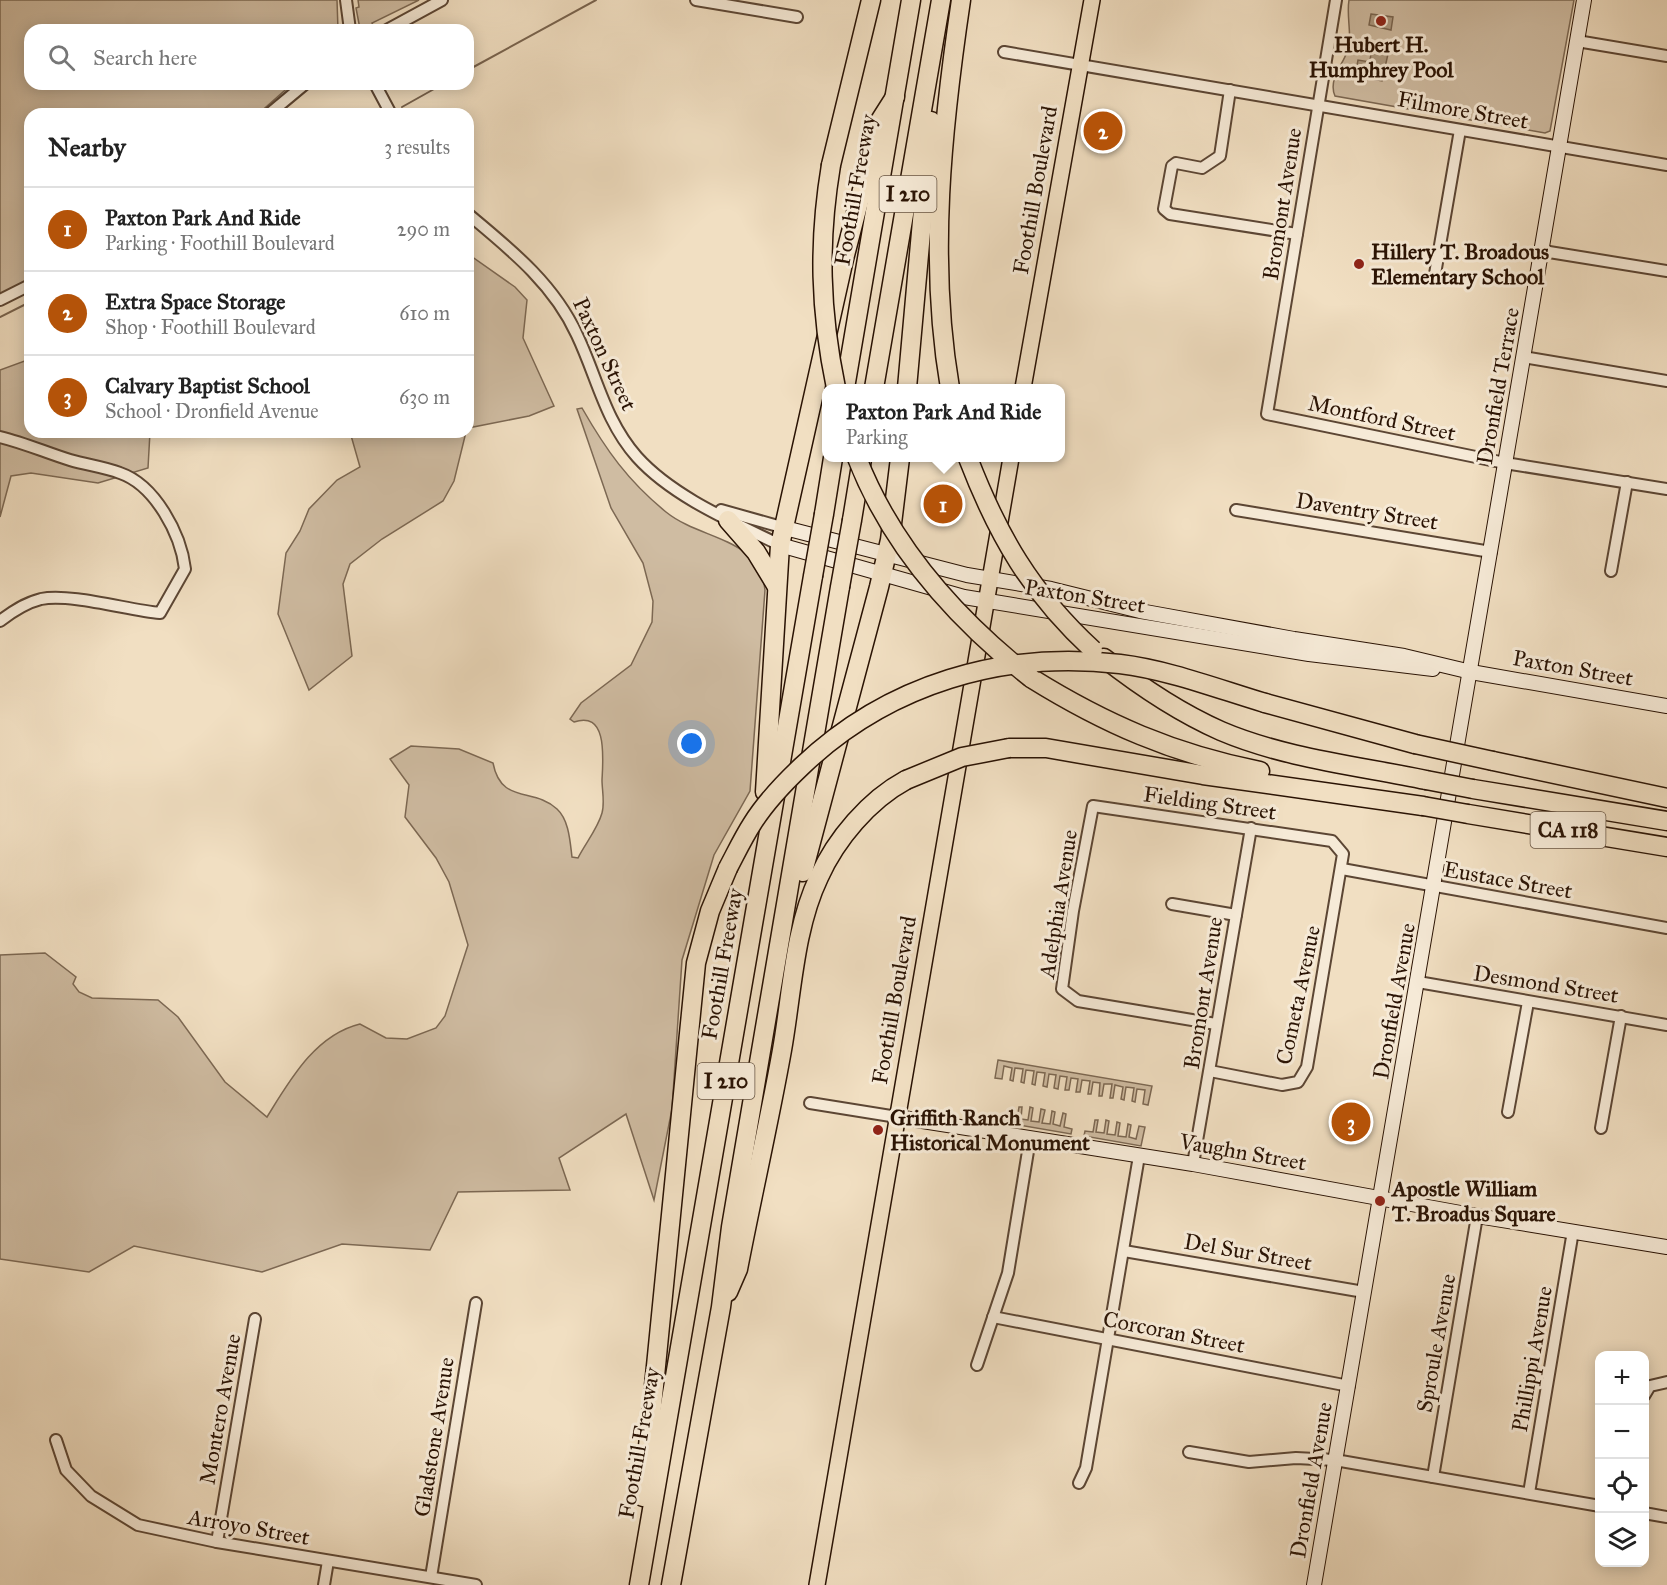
<!DOCTYPE html>
<html lang="en">
<head>
<meta charset="utf-8">
<style>
	body { margin:0; font-family:"IM FELL Great Primer",serif; background:#f2f2f2; color:#222 }
	.controls { position:absolute; right:18px; bottom:18px; display:grid; overflow:hidden; border-radius:12px; box-shadow:0 3px 15px #0003 }
	.controls button { width:54px; height:54px; display:grid; place-items:center; padding:0; border:0; border-bottom:2px solid #e0e0e0; background:#fff; color:#222; font:30px sans-serif }
	.you { position:absolute; left:692px; top:744px; width:21px; height:21px; margin:-15px; border:4px solid #fff; border-radius:50%; background:#1a73e8; box-shadow:0 0 0 9px #1a73e833 }
	.badge { display:grid; place-items:center; width:39px; height:39px; border-radius:50%; background:#b45309; color:#fff; font-size:20px; font-weight:700 }
	.pin { position:absolute; translate:-50% -50%; border:3px solid #fff; box-shadow:0 2px 6px #0006 }
	.popup { position:absolute; left:822px; top:384px; width:243px; height:78px; box-sizing:border-box; display:grid; place-content:center; border-radius:12px; background:#fff; filter:drop-shadow(0 2px 4px #0005); font-size:20px; white-space:nowrap; color:#767676 }
	.popup b { font-size:22px; color:#222 }
	.popup::after { content:''; position:absolute; left:50%; top:100%; margin-left:-12px; border:12px solid transparent; border-top-color:#fff }
	.list { margin:0; padding:0; list-style:none }
	h2 { display:flex; justify-content:space-between; align-items:center; height:78px; margin:0; padding:0 24px; font-size:26px }
	h2 small { font-size:20px; font-weight:400; color:#767676 }
	.list li { display:grid; grid-template-columns:39px 1fr auto; gap:18px; align-items:center; box-sizing:border-box; height:84px; padding:0 24px; border-top:2px solid #e0e0e0 }
	.list b { display:block; font-size:22px; white-space:nowrap }
	.list p { margin:0; font-size:20px; white-space:nowrap; color:#767676 }
	.list em { font-size:20px; font-style:normal; color:#767676 }
	.icon { flex:none; width:33px; height:33px; fill:none; stroke:currentColor; stroke-width:2; stroke-linecap:round; stroke-linejoin:round }
	.map { position:relative; flex:none; width:1667px; height:1585px; overflow:hidden }
	.search { position:absolute; background:#fff; box-shadow:0 3px 15px #0003; left:24px; top:24px; width:450px; height:66px; display:flex; align-items:center; gap:15px; box-sizing:border-box; padding:0 21px; border-radius:18px; color:#767676; font-size:22px }
	.panel { position:absolute; background:#fff; box-shadow:0 3px 15px #0003; left:24px; top:108px; width:450px; height:330px; border-radius:18px }
	.map>svg:first-child { display:block }
	.green { fill:#cfbca2; stroke:#7c6853; stroke-width:1.5 }
	.water { fill:#ad9a81; stroke:#79644f; stroke-width:1.5 }
	.lines { fill:none; stroke-linecap:round; stroke-linejoin:round }
	.stream { stroke:#79644f; stroke-width:2 }
	.street-casing { stroke:#5c4634; stroke-width:14 }
	.secondary-casing { stroke:#2a1304; stroke-width:16 }
	.primary-casing { stroke:#2a1304; stroke-width:18 }
	.highway-casing { stroke:#2a1304; stroke-width:21 }
	.street { stroke:#f6ead7; stroke-width:10 }
	.secondary { stroke:#f6ead7; stroke-width:14 }
	.primary { stroke:#f1dfc2; stroke-width:15 }
	.highway { stroke:#f1dfc2; stroke-width:18 }
	.highway-bridge-casing { stroke:#2a1304; stroke-width:21; stroke-linecap:butt }
	.highway-bridge { stroke:#f1dfc2; stroke-width:18 }
	.poi-dot { fill:#8f2418; stroke:#f6ead7; stroke-width:2 }
	.labels { text-anchor:middle; dominant-baseline:central; stroke-width:6; stroke-linejoin:round; paint-order:stroke }
	.shield { fill:#f6ead7; stroke:#675443; stroke-width:1.5 }
	.shield-label { font-size:21px; font-weight:bold; fill:#2a1304 }
	.poi-label { font-size:22px; font-weight:bold; fill:#2a1304; stroke:#f6ead7; text-anchor:start }
	.street-label { font-size:22px; fill:#2a1304; stroke:#f6ead7 }
</style>
</head>
<body>
<div class="map">
<svg width="1667" height="1585" viewBox="0 0 1667 1585">
	<rect width="100%" height="100%" fill="#f1dfc2"/>
	<filter id="stains"><feTurbulence type="fractalNoise" baseFrequency=".00333" numOctaves="4"/><feColorMatrix values="0 0 0 0 .2 0 0 0 0 .09 0 0 0 0 .02 0 0 0 .5 -.17"/></filter>
	<radialGradient id="worn" r=".72"><stop offset=".6" stop-color="#630" stop-opacity="0"/><stop offset="1" stop-color="#630" stop-opacity=".3"/></radialGradient>
	<g class="green">
		<polygon points="0,0 337,0 338,30 30,30 30,84 292,84 258,114 30,114 30,280 0,295"/>
		<polygon points="358,0 419,0 372,23 374,27 368,30 360,29 356,8 359,7"/>
		<path d="M1349 0H1574L1550 131 1545 133 1335 96C1328 80 1342 66 1347 52 1353 35 1346 18 1349 0Z"/>
		<polygon points="468,254 515,287 527,300 523,338 554,406 529,416 468,428"/>
		<polygon points="30,359 30,432 150,432 148,468 98,483 31,473 11,476 0,517 0,370"/>
		<path d="M582 408C606 450 628 481 666 512 702 541 759 536 765 590L750 791 714 855 682 960 672 1109 654 1200 626 1114 559 1158 570 1190 458 1192 430 1250 342 1244 262 1272 134 1246 89 1272 0 1259V955L45 953 76 977 73 984 79 992 92 998 158 1000 178 1017 225 1082 267 1117C290 1080 315 1035 360 1024L386 1038 407 1039 436 1028 445 1016 468 945 449 882 436 858 405 817 409 785 390 759 411 746 459 749 493 763C501 805 534 787 557 809 569 820 570 841 572 857L578 858C585 844 598 828 602 813 605 803 602 790 602 780 603 759 608 710 574 722L570 719 581 703 631 665 652 622 653 601 643 563 611 508 577 409Z"/>
		<polygon points="350,432 466,432 454,481 443,501 382,539 350,564 343,584 352,656 309,690 278,614 286,553 300,531 309,509 337,480 360,467"/>
		<polygon points="998,1060 1152,1086 1148,1105 1143,1104 1145,1090 1137,1089 1135,1102 1132,1101 1134,1088 1126,1087 1124,1100 1121,1099 1123,1087 1115,1085 1113,1098 1110,1098 1112,1084 1104,1084 1102,1096 1099,1096 1100,1083 1093,1082 1091,1094 1088,1094 1090,1081 1082,1080 1080,1092 1076,1092 1078,1079 1071,1078 1069,1090 1065,1090 1067,1077 1060,1076 1058,1089 1054,1088 1056,1075 1049,1074 1047,1087 1043,1086 1045,1073 1037,1072 1035,1085 1032,1084 1034,1071 1026,1070 1024,1083 1021,1082 1023,1069 1015,1068 1013,1081 1010,1080 1012,1068 1004,1066 1002,1079 995,1078"/>
		<polygon points="1019,1107 1022,1107 1021,1119 1028,1120 1030,1107 1033,1108 1031,1121 1039,1122 1041,1109 1045,1110 1042,1123 1050,1124 1052,1111 1055,1112 1053,1124 1060,1126 1063,1113 1066,1114 1064,1127 1072,1129 1071,1134 1008,1123 1009,1118 1017,1119"/>
		<polygon points="1095,1120 1098,1120 1096,1132 1104,1133 1106,1120 1109,1121 1107,1134 1115,1135 1117,1122 1120,1123 1118,1136 1126,1137 1128,1124 1131,1125 1129,1137 1136,1139 1139,1126 1145,1127 1141,1146 1084,1136 1085,1131 1093,1132"/>
	</g>
	<g class="water">
		<polygon points="1371,14 1393,17 1391,30 1369,25"/>
		<polygon points="1372,42 1390,45 1382,81 1355,76 1358,60 1370,62"/>
	</g>
	<g class="lines">
		<g class="stream">
			<polyline points="468,70 596,0"/>
			<polyline points="402,107 443,84"/>
			<polyline points="0,317 30,302"/>
		</g>
		<defs>
			<g id="street">
				<polyline points="346,0 350,30"/>
				<polyline points="696,0 797,17"/>
				<polyline points="1336,0 1267,414 1505,463 1667,489"/>
				<polyline points="387,30 442,0"/>
				<polyline points="1577,41 1667,56"/>
				<polyline points="1004,52 1667,165"/>
				<polyline points="375,84 391,114"/>
				<polyline points="1230,90 1220,156 1202,168 1176,163 1172,166 1164,209 1170,214 1297,234"/>
				<polyline points="269,114 305,84"/>
				<path d="M468 214C510 249 554 284 577 335 597 377 605 421 637 457 673 497 733 522 780 545"/>
				<polyline points="1543,251 1667,271"/>
				<polyline points="1435,274 1460,130"/>
				<polyline points="0,300 30,285"/>
				<polyline points="1523,357 1667,381"/>
				<path d="M0 437C25 443 47 453 70 460 87 465 104 467 120 473 155 485 181 534 185 569L160 613C128 610 70 593 41 599 25 603 13 611 0 621"/>
				<polyline points="721,510 785,528"/>
				<polyline points="1236,510 1491,552"/>
				<polyline points="1611,571 1627,482"/>
				<polyline points="1342,869 1667,928"/>
				<polyline points="1172,904 1236,915"/>
				<polyline points="1418,982 1667,1025"/>
				<polyline points="1210,1071 1282,1085 1298,1082 1307,1067 1343,854 1332,841 1093,806 1073,911 1062,989 1078,1001 1216,1024"/>
				<polyline points="810,1103 897,1117"/>
				<polyline points="1508,1112 1528,1002"/>
				<polyline points="1601,1128 1621,1016"/>
				<polyline points="1193,1164 1251,828"/>
				<polyline points="1124,1251 1364,1292"/>
				<polyline points="993,1317 1349,1386"/>
				<polyline points="977,1365 1008,1273 1030,1139"/>
				<polyline points="1644,1396 1650,1386 1667,1382"/>
				<polyline points="56,1440 66,1470 91,1496 138,1525 217,1542 476,1585"/>
				<polyline points="1189,1452 1249,1462 1296,1458 1335,1460 1600,1506"/>
				<polyline points="1433,1477 1477,1216"/>
				<polyline points="1079,1483 1086,1468 1139,1156"/>
				<polyline points="1529,1493 1573,1231"/>
				<polyline points="1644,1513 1667,1517"/>
				<polyline points="217,1542 255,1319"/>
				<polyline points="431,1577 476,1303"/>
				<polyline points="324,1585 328,1561"/>
			</g>
			<g id="secondary">
				<polyline points="785,528 967,575 1051,589 1140,611 1294,639 1404,656 1471,672 1667,706"/>
				<polyline points="780,545 964,597 1309,654 1433,669"/>
				<polyline points="897,1117 1193,1164 1477,1216 1667,1247"/>
				<polyline points="1314,1585 1584,0"/>
			</g>
			<g id="primary">
				<polyline points="1023,388 1092,0"/>
				<polyline points="817,1585 1011,458"/>
			</g>
			<g id="highway">
				<polyline points="831,165 871,0"/>
				<polyline points="845,388 911,0"/>
				<polyline points="874,388 941,0"/>
				<polyline points="907,388 931,121"/>
				<path d="M950 388C928 260 942 128 961 0"/>
				<polyline points="824,514 833,458"/>
				<polyline points="728,520 756,552 776,585"/>
				<polyline points="852,520 862,459"/>
				<path d="M1104 658C1141 687 1178 712 1221 731 1284 758 1359 766 1426 780"/>
				<path d="M1031 678C1105 724 1174 754 1260 771"/>
				<polyline points="1265,703 1415,744"/>
				<polyline points="1009,748 1046,748 1203,775 1423,806"/>
				<polyline points="1493,761 1667,798"/>
				<polyline points="1473,789 1667,821"/>
				<polyline points="765,792 780,545 844,259 875,140 881,119 895,97"/>
				<polyline points="1468,814 1667,847"/>
				<polyline points="803,872 879,587 890,540 900,458"/>
				<path d="M728 1292 738 1269C752 1196 769 1123 782 1050 792 994 794 929 819 877 836 839 869 800 906 780"/>
				<polyline points="643,1497 696,963 710,911 728,868"/>
				<polyline points="639,1585 813,576"/>
				<polyline points="671,1585 721,1307 731,1227 840,587"/>
			</g>
		</defs>
		<use href="#street" class="street-casing"/>
		<use href="#secondary" class="secondary-casing"/>
		<use href="#primary" class="primary-casing"/>
		<use href="#highway" class="highway-casing"/>
		<use href="#street" class="street"/>
		<use href="#secondary" class="secondary"/>
		<use href="#primary" class="primary"/>
		<use href="#highway" class="highway"/>
		<defs>
			<g id="highway-bridge">
				<path d="M831 165C818 243 820 311 836 388"/>
				<path d="M857 458C892 548 956 619 1031 678"/>
				<path d="M968 458C998 536 1031 593 1093 650"/>
				<polyline points="813,576 824,514"/>
				<polyline points="840,587 852,520"/>
				<polyline points="1415,744 1493,761"/>
				<polyline points="906,780 962,757 1009,748"/>
				<polyline points="1426,780 1473,789"/>
				<polyline points="1423,806 1468,814"/>
				<path d="M728 868C736 853 743 838 752 824 765 803 784 783 802 766 888 684 1003 650 1120 664 1169 670 1218 689 1265 703"/>
			</g>
		</defs>
		<use href="#highway-bridge" class="highway-bridge-casing"/>
		<use href="#highway-bridge" class="highway-bridge"/>
	</g>
	<g class="poi-dot">
		<circle cx="1381" cy="21" r="6"/>
		<circle cx="1359" cy="264" r="6"/>
		<circle cx="878" cy="1130" r="6"/>
		<circle cx="1380" cy="1201" r="6"/>
	</g>
	<g class="labels">
		<g class="shield">
			<rect x="879.5" y="176" width="57" height="36" rx="4.5"/>
			<rect x="1530.5" y="812" width="75" height="36" rx="4.5"/>
			<rect x="697.5" y="1063" width="57" height="36" rx="4.5"/>
		</g>
		<g class="shield-label">
			<text x="908" y="194">I 210</text>
			<text x="1568" y="830">CA 118</text>
			<text x="726" y="1081">I 210</text>
		</g>
		<g class="poi-label">
			<text x="1381" y="44" text-anchor="middle">Hubert H.<tspan x="1381" dy="25">Humphrey Pool</tspan></text>
			<text x="1371" y="251">Hillery T. Broadous<tspan x="1371" dy="25">Elementary School</tspan></text>
			<text x="890" y="1117">Griffith Ranch<tspan x="890" dy="25">Historical Monument</tspan></text>
			<text x="1392" y="1188">Apostle William<tspan x="1392" dy="25">T. Broadus Square</tspan></text>
		</g>
		<g class="street-label">
			<text transform="translate(1463 110) rotate(10)">Filmore Street</text>
			<text transform="translate(855 190) rotate(-80)">Foothill Freeway</text>
			<text transform="translate(1035 190) rotate(-80)">Foothill Boulevard</text>
			<text transform="translate(1282 204) rotate(-81)">Bromont Avenue</text>
			<text transform="translate(605 354) rotate(65)">Paxton Street</text>
			<text transform="translate(1498 386) rotate(-80)">Dronfield Terrace</text>
			<text transform="translate(1382 418) rotate(12)">Montford Street</text>
			<text transform="translate(1367 511) rotate(9)">Daventry Street</text>
			<text transform="translate(1085 596) rotate(9)">Paxton Street</text>
			<text transform="translate(1573 668) rotate(10)">Paxton Street</text>
			<text transform="translate(1210 803) rotate(8)">Fielding Street</text>
			<text transform="translate(1508 880) rotate(10)">Eustace Street</text>
			<text transform="translate(1058 904) rotate(-81)">Adelphia Avenue</text>
			<text transform="translate(722 964) rotate(-80)">Foothill Freeway</text>
			<text transform="translate(1546 984) rotate(9)">Desmond Street</text>
			<text transform="translate(1203 993) rotate(-81)">Bromont Avenue</text>
			<text transform="translate(1298 995) rotate(-78)">Cometa Avenue</text>
			<text transform="translate(894 1000) rotate(-80)">Foothill Boulevard</text>
			<text transform="translate(1394 1001) rotate(-80)">Dronfield Avenue</text>
			<text transform="translate(1243 1152) rotate(10)">Vaughn Street</text>
			<text transform="translate(1248 1252) rotate(10)">Del Sur Street</text>
			<text transform="translate(1174 1332) rotate(11)">Corcoran Street</text>
			<text transform="translate(1436 1343) rotate(-80)">Sproule Avenue</text>
			<text transform="translate(1532 1359) rotate(-80)">Phillippi Avenue</text>
			<text transform="translate(220 1409) rotate(-80)">Montero Avenue</text>
			<text transform="translate(434 1437) rotate(-81)">Gladstone Avenue</text>
			<text transform="translate(639 1443) rotate(-80)">Foothill Freeway</text>
			<text transform="translate(1311 1480) rotate(-80)">Dronfield Avenue</text>
			<text transform="translate(249 1527) rotate(10)">Arroyo Street</text>
		</g>
	</g>
	<rect width="100%" height="100%" filter="url(#stains)"/>
	<rect width="100%" height="100%" fill="url(#worn)"/>
</svg>
<div class="controls">
<button>+</button>
<button>−</button>
<button><svg class="icon" aria-label="locate" viewBox="0 0 24 24"><circle cx="12" cy="12" r="6"/><path d="M12 2v4M12 18v4M2 12h4M18 12h4"/></svg></button>
<button><svg class="icon" aria-label="layers" viewBox="0 0 24 24"><path d="M12 4l9 5-9 5-9-5zM3 14l9 5 9-5"/></svg></button>
</div>
<div class="you"></div>
<div class="pin badge" style="left:943px;top:504px">1</div>
<div class="popup"><b>Paxton Park And Ride</b>Parking</div>
<div class="pin badge" style="left:1103px;top:131px">2</div>
<div class="pin badge" style="left:1351px;top:1122px">3</div>
<div class="search"><svg class="icon" aria-label="search" viewBox="0 0 24 24"><circle cx="10" cy="10" r="6"/><path d="M15 15l6 6"/></svg>Search here</div>
<section class="panel">
<h2>Nearby<small>3 results</small></h2>
<ul class="list">
<li><span class="badge">1</span><div><b>Paxton Park And Ride</b><p>Parking · Foothill Boulevard</p></div><em>290 m</em></li>
<li><span class="badge">2</span><div><b>Extra Space Storage</b><p>Shop · Foothill Boulevard</p></div><em>610 m</em></li>
<li><span class="badge">3</span><div><b>Calvary Baptist School</b><p>School · Dronfield Avenue</p></div><em>630 m</em></li>
</ul>
</section>
</div>
</body>
</html>
